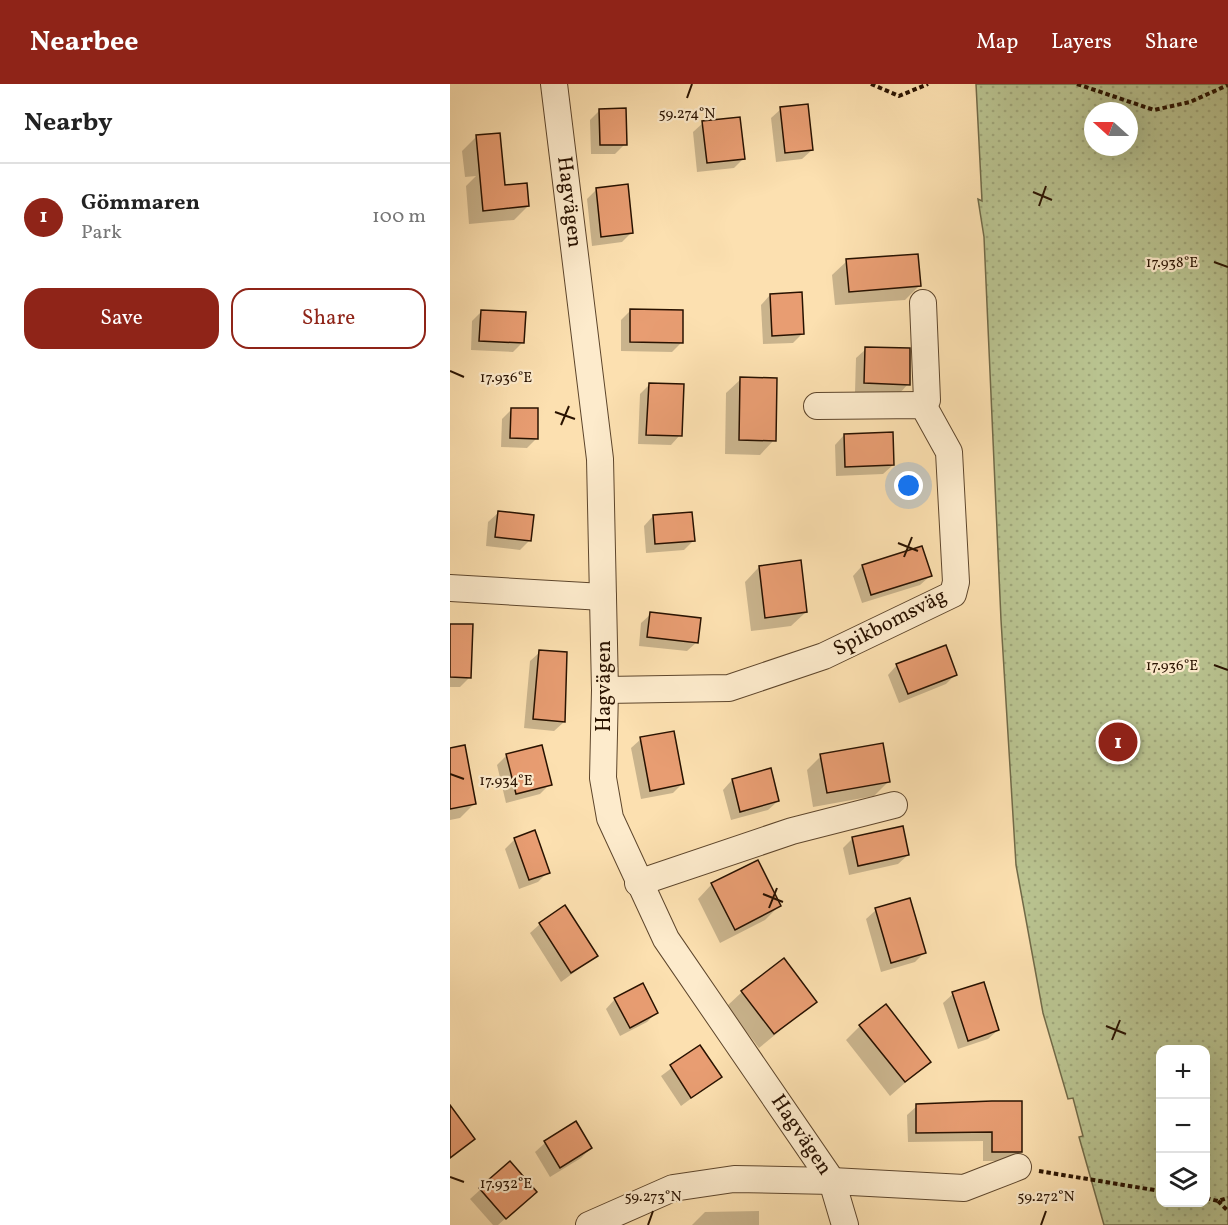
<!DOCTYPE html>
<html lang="en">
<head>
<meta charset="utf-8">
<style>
	body { margin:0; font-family:Vollkorn,serif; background:#f2f2f2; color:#222 }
	.controls { position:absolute; right:18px; bottom:18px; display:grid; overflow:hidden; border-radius:12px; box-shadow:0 6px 24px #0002 }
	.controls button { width:54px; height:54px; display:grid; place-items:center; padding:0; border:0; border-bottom:2px solid #e0e0e0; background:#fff; color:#222; font:30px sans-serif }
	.compass { position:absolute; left:634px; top:18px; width:54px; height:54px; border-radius:50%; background:#fff; box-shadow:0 6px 24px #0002; rotate:291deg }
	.you { position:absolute; left:459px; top:402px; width:21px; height:21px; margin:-15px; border:4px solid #fff; border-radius:50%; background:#1a73e8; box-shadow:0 0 0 9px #1a73e833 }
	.badge { display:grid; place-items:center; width:39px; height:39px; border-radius:50%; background:#8f2418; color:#fff; font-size:20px; font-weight:700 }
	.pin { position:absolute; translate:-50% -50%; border:3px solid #fff; box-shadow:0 2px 6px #0006 }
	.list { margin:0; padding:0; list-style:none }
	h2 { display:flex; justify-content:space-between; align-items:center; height:78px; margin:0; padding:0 24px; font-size:26px }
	h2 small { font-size:20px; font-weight:400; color:#767676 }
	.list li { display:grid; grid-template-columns:39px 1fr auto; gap:18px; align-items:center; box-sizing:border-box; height:108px; padding:0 24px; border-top:2px solid #e0e0e0 }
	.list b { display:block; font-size:22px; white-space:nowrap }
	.list p { margin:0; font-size:20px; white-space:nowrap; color:#767676 }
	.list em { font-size:20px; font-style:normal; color:#767676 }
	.actions { display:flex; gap:12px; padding:18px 24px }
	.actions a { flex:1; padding:14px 0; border:2px solid #8f2418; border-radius:18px; text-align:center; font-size:21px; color:#8f2418 }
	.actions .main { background:#8f2418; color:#fff }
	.icon { flex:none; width:33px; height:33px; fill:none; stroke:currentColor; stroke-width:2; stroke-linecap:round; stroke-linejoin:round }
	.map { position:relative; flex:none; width:778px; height:1141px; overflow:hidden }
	header { display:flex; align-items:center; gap:36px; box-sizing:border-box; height:84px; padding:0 30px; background:#8f2418; color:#fff }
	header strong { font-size:28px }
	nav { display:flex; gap:33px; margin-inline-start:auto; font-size:21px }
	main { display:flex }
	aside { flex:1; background:#fff }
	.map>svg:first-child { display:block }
	.park { fill:url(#park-dots); stroke:#716a48; stroke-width:1.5; fill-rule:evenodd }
	.shadow { fill:#0003 }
	.building { fill:#e89d72; stroke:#291200; stroke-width:1.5 }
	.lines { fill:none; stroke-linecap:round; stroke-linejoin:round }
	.minor-casing { stroke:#5e462c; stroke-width:28 }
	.path { stroke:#291200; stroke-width:4; stroke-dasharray:4.5 3; stroke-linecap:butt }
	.minor { stroke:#fdebcc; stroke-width:26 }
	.ticks { fill:none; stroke:#291200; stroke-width:2 }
	.labels { text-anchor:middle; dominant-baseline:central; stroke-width:4.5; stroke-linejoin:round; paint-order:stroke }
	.street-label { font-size:21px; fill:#291200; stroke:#fdebcc }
	.ticks-label { font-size:15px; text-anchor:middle; fill:#291200; stroke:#fdebcc; stroke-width:4.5; stroke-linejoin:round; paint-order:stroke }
</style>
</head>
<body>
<header>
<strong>Nearbee</strong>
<nav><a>Map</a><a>Layers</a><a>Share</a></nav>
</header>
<main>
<aside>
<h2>Nearby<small></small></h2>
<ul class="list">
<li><span class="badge">1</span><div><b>Gömmaren</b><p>Park</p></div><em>100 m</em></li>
</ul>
<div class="actions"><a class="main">Save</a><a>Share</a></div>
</aside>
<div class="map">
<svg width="778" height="1141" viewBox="0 0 778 1141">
	<defs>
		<pattern id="park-dots" width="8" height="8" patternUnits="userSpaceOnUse" patternTransform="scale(1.5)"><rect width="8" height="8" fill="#b9c390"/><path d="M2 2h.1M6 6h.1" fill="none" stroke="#9fa67a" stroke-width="1.8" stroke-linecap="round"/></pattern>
	</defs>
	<rect width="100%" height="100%" fill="#fce0b0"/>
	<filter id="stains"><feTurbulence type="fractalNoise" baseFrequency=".00333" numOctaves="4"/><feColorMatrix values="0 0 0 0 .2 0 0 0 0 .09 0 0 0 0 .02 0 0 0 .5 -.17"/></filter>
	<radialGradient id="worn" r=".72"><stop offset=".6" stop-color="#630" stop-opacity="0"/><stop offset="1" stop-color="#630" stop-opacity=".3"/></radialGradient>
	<path class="park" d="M526 0H778V1141H654L629 1053 633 1052 623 1014 618 1015 593 929 566 781 551 536 534 153 528 115 532 117ZM643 27H679V63H643ZM710 966H756V1118H710Z"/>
	<g class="shadow">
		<polygon points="331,25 362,66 352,75 326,78 321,34"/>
		<polygon points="150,26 175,60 165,70 141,70 140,36"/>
		<polygon points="253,39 294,74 284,84 247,88 243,48"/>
		<polygon points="27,52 54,103 78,122 64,136 19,140 16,102 26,92 15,93 12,67"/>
		<polygon points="147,105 181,149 172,158 142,162 137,115"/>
		<polygon points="397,177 469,202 455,216 385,221 382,191"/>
		<polygon points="320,211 353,249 343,259 313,260 311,221"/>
		<polygon points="181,226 232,258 222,268 171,267 171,236"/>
		<polygon points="32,227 73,258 63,268 21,266 22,237"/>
		<polygon points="416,265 458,300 449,310 405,308 406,274"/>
		<polygon points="291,295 324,356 310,371 275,370 276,309"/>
		<polygon points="200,300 230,351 221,361 188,360 190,310"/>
		<polygon points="62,325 86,355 77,364 51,363 52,335"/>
		<polygon points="394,351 443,381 433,390 386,392 385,361"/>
		<polygon points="48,429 80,456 70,466 36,462 38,438"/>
		<polygon points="203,432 243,457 234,466 196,469 194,442"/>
		<polygon points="412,482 480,492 470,501 412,519 403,492"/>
		<polygon points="309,483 356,528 341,542 301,547 295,498"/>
		<polygon points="201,530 247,558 237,567 189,562 191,539"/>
		<polygon points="0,541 20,593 10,603 0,603"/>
		<polygon points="90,568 113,620 116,620 114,638 104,647 74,644 80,577"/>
		<polygon points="447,581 505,591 496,600 449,619 438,591"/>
		<polygon points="191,655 232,700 223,709 191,715 181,664"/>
		<polygon points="91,663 100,700 90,710 56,719 47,681 56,672"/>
		<polygon points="0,666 25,719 10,734 0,736"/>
		<polygon points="371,672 438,698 424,712 363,723 357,686"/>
		<polygon points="282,696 328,717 318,726 281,736 273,706"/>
		<polygon points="403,754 458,771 448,780 399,791 393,764"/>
		<polygon points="65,755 98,788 88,798 69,805 55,765"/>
		<polygon points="262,800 329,822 315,836 270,859 248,815"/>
		<polygon points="426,826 475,868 465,878 431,888 416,835"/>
		<polygon points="90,840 146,872 111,898 80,849"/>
		<polygon points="292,908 365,918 309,964 277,922"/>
		<polygon points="503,910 548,946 538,955 508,965 493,919"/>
		<polygon points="165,915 207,928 197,938 170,952 156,925"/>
		<polygon points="410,942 479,978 440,1012 396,956"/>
		<polygon points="250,963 270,993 231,1022 211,992"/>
		<polygon points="570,1018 571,1067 561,1077 533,1077 533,1057 458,1058 457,1031 467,1022"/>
		<polygon points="126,1040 141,1064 131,1074 100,1093 85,1068 95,1059"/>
		<polygon points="60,1079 75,1117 48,1141 43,1141 20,1115"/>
		<polygon points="309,1127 309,1141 242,1141 255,1128"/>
	</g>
	<g class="building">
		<polygon points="358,20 363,66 335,69 330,23"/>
		<polygon points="176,24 177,61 150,61 149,25"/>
		<polygon points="290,33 295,75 257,79 252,37"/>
		<polygon points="50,49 55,101 77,99 79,122 33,127 26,51"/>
		<polygon points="178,100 183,149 151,153 146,104"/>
		<polygon points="468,170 471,202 399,208 396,175"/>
		<polygon points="352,208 354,250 322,252 320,210"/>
		<polygon points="180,225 233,226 233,259 180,258"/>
		<polygon points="31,226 76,228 74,259 29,257"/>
		<polygon points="415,263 460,264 460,301 414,299"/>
		<polygon points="290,293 327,294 326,357 289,356"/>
		<polygon points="199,299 234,300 232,352 196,351"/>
		<polygon points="61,324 88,324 88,355 60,354"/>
		<polygon points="443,348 444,381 395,383 394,350"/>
		<polygon points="48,427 84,431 81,457 45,453"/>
		<polygon points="242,428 245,457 205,460 203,431"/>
		<polygon points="472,462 482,492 421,511 412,481"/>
		<polygon points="351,476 357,528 315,534 309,482"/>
		<polygon points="200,528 251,534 248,559 197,553"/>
		<polygon points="0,540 23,540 21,594 0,593"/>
		<polygon points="496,561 507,591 458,610 446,580"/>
		<polygon points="89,566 117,568 115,638 83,635"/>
		<polygon points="224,647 234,700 200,707 190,653"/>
		<polygon points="433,659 440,698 377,709 370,670"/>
		<polygon points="15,661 26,720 0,725 0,664"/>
		<polygon points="92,661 102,701 66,710 56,670"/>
		<polygon points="321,684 329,717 290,728 282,695"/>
		<polygon points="453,742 459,771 408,782 402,753"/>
		<polygon points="85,746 100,789 79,796 64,754"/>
		<polygon points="308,776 331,822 285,846 261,799"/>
		<polygon points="460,814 476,869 441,879 425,824"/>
		<polygon points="115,821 148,872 121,889 89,839"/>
		<polygon points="334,874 367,918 324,950 291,907"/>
		<polygon points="534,898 549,946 518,957 502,908"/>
		<polygon points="193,899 208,929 180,944 164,914"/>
		<polygon points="436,920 481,978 455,998 409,941"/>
		<polygon points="250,961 272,993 241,1014 220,981"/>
		<polygon points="542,1017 572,1017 572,1068 542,1068 542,1048 466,1049 466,1020"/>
		<polygon points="0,1021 25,1055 0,1074"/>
		<polygon points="126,1037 142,1064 110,1084 94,1057"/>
		<polygon points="60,1077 87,1108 56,1135 29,1104"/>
	</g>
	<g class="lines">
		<defs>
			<g id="minor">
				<polyline points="104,0 150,375 155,606 153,694 160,734 216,855 382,1097 395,1141"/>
				<polyline points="473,321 477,316 473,219"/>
				<polyline points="0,504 153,513"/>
				<polyline points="155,606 279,604 374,572 503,510 506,498 499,368 473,321 367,322"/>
				<polyline points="188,799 342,747 444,721"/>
				<polyline points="139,1141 223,1104 284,1095 382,1097 514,1104 568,1083"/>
			</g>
		</defs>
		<use href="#minor" class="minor-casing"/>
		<g class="path">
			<polyline points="421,0 449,12 478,0"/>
			<polyline points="627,0 704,26 740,18 778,1"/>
			<polyline points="589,1087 710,1107"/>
			<polyline points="756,1114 768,1117 778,1114"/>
			<polyline points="768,1117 778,1127"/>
		</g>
		<use href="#minor" class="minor"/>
	</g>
	<path class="ticks" d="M237 14 242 0M583 108 602 116M589 122 596 102M764 178 778 183M0 287 14 293M105 328 125 335M111 341 119 322M448 459 468 467M454 473 462 453M764 581 778 586M0 690 14 695M313 810 333 818M319 824 327 804M656 942 676 950M662 956 670 936M0 1093 14 1098M198 1141 203 1127M591 1141 596 1127"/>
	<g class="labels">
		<g class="street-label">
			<text transform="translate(119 118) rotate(83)">Hagvägen</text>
			<text transform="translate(440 539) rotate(-27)">Spikbomsväg</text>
			<text transform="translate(154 602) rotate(-90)">Hagvägen</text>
			<text transform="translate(351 1051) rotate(56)">Hagvägen</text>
		</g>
	</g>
	<g class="ticks-label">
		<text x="237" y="34">59.274°N</text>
		<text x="722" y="183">17.938°E</text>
		<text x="56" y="298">17.936°E</text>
		<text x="722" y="586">17.936°E</text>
		<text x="56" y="701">17.934°E</text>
		<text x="56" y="1104">17.932°E</text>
		<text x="203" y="1117">59.273°N</text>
		<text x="596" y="1117">59.272°N</text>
	</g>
	<rect width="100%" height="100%" filter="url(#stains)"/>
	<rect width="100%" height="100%" fill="url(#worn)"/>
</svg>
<div class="controls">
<button>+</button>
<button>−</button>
<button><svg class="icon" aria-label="layers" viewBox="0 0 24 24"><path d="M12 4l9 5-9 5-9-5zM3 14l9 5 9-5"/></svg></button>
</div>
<svg class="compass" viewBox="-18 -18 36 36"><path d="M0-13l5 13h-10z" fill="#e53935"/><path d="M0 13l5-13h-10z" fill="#767676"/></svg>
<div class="you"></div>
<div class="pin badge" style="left:668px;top:658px">1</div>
</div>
</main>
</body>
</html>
